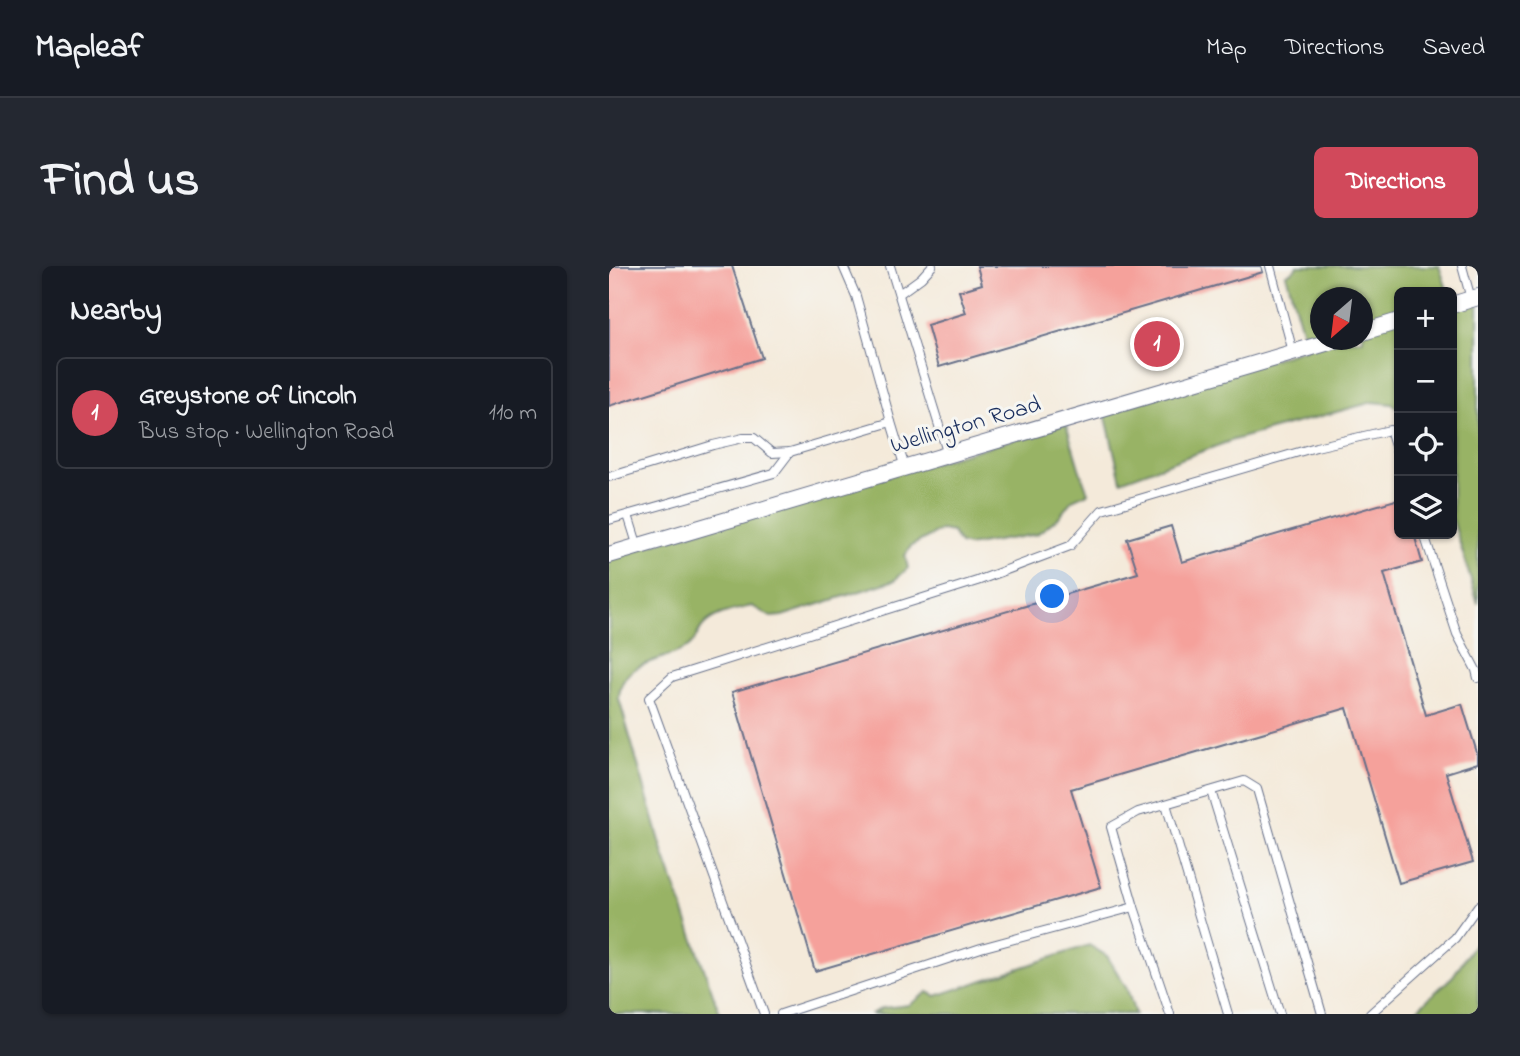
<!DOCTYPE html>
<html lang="en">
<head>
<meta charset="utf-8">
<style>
	body { margin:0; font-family:"Indie Flower",sans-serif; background:#242831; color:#f1f3f6 }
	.controls { position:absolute; right:21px; top:21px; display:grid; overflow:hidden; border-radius:10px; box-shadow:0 2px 5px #0004 }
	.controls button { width:63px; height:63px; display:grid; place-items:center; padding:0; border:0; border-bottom:2px solid #363941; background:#171b24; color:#f1f3f6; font:35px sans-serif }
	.compass { position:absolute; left:701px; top:21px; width:63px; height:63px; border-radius:50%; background:#171b24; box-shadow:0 2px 5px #0004; rotate:208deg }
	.you { position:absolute; left:444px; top:331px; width:24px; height:24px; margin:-18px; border:5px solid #fff; border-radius:50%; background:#1a73e8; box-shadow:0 0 0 10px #1a73e833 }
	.badge { display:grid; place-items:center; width:46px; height:46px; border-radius:50%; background:#d1495b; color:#fff; font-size:23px; font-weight:700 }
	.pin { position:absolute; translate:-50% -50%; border:4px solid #fff; box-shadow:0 2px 7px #0006 }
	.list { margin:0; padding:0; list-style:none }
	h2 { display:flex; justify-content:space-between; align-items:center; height:91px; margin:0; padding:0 28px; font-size:30px }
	h2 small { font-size:23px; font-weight:400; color:#9ea1a6 }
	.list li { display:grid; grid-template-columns:46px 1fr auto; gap:21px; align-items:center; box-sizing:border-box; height:112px; margin:0 14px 14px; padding:0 14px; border:2px solid #363941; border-radius:10px }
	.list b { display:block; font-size:26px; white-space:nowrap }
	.list p { margin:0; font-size:23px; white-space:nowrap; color:#9ea1a6 }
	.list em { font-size:23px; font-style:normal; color:#9ea1a6 }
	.icon { flex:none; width:38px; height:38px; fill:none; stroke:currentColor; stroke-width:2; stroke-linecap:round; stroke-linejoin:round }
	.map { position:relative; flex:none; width:869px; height:748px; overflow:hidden; border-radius:10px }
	header { display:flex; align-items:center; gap:42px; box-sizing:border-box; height:98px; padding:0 35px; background:#171b24; border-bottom:2px solid #363941 }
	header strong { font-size:33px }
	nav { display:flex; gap:38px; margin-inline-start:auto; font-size:24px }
	.intro { display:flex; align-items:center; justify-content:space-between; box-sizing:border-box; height:168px; padding:0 42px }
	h1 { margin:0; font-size:49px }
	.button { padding:18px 32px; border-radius:10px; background:#d1495b; color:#fff; font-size:24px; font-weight:700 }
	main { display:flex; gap:42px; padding:0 42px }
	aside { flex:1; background:#171b24; border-radius:10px; box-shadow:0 2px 5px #0004 }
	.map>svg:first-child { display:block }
	.forest { fill:#98b365; stroke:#5a7162; stroke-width:2; fill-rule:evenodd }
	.building { fill:#f5a19b }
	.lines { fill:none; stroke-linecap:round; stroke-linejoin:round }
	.service-casing { stroke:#677089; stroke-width:10 }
	.minor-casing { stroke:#677089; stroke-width:18 }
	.service { stroke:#fff; stroke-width:8 }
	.minor { stroke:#fff; stroke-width:16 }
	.labels { text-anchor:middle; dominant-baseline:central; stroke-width:6; stroke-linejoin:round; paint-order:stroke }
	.street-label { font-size:24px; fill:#1b2f5e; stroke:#f6f6f2 }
</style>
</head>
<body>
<header>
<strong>Mapleaf</strong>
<nav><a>Map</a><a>Directions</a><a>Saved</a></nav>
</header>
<div class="intro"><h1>Find us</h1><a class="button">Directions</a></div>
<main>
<aside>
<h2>Nearby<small></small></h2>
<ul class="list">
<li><span class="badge">1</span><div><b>Greystone of Lincoln</b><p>Bus stop · Wellington Road</p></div><em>110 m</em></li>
</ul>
</aside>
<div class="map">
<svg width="869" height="748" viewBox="0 0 869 748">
	<rect width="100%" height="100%" fill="#f6f6f2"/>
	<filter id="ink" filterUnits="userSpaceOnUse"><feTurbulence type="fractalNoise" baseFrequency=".0143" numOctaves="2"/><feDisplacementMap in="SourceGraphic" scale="14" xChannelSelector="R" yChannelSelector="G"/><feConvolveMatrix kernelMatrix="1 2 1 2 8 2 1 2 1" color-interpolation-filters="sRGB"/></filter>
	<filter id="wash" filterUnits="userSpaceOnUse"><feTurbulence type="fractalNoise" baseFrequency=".00686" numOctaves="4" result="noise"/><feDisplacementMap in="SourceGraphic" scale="28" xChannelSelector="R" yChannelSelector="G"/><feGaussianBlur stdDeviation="1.57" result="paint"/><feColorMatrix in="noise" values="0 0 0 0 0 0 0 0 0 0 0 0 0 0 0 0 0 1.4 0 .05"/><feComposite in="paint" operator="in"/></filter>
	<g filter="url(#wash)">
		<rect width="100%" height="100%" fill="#f4eada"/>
		<g class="forest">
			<path d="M688 0H830L839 26H790V143L783 138 764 136 624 174 512 215 496 147 698 82 677 8 684 5ZM712 32H754V74H712Z"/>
			<polygon points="869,32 869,338 843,251 843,39"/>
			<path d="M457 158 470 202 479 227 463 234 450 251 428 268 359 280 351 278 343 266 332 264 302 280 296 290 299 302 286 314 173 350 162 351 143 340C127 344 104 347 93 361 88 367 85 379 78 382 51 397 11 394 10 433L55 589 111 748H0V291Z"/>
			<polygon points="869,672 869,748 803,748 844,710"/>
			<polygon points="480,679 498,690 518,723 526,748 262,748 274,742 300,739 319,726 327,730"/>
		</g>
		<g id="blocks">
			<g class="building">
				<polygon points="0,0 123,0 153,92 0,140"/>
				<polygon points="368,0 652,0 654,6 330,101 318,59 357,47 350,25 373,18"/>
				<polygon points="790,233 790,268 805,268 813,296 775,307 817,449 853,438 869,490 869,497 837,507 864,596 790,617 738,442 462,523 492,621 206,705 123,426 529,307 518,273 562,260 573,296"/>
			</g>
		</g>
	</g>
	<g filter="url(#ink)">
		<use href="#blocks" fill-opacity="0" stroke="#677089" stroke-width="2"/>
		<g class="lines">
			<defs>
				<g id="service">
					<polyline points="234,0 247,30 282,156"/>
					<polyline points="281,0 339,189"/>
					<polyline points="661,0 684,86"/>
					<polyline points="853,0 862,33"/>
					<polyline points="290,28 312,12 323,0"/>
					<polyline points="0,211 104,179 134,172 145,172 163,187 181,186 282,156 296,202"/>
					<polyline points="19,249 29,281"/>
					<polyline points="0,254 165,207 181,186"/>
					<polyline points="815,268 848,368 867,404 869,412"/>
					<polyline points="602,525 671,748"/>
					<polyline points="557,538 619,748"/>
					<polyline points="155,748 40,432 63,411 368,315 461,280 493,244 707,181 781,164 790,193"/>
					<polyline points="172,748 372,682 525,641"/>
					<polyline points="561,748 525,641 502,561 529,546 635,515 648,523 713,748"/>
					<polyline points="761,748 846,672 869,640"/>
				</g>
				<g id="minor">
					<polyline points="843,39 869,31"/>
					<polyline points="754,66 790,55"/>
					<polyline points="0,289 727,74"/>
				</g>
			</defs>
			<use href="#service" class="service-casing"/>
			<use href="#minor" class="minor-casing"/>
			<use href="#service" class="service"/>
			<use href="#minor" class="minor"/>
		</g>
	</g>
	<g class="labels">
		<g class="street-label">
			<text transform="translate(357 160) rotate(-16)">Wellington Road</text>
		</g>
	</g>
</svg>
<div class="controls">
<button>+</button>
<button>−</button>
<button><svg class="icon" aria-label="locate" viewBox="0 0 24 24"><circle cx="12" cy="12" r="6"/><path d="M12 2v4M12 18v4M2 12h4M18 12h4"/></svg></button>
<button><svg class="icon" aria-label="layers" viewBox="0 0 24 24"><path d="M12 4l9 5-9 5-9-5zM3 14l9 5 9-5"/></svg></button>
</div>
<svg class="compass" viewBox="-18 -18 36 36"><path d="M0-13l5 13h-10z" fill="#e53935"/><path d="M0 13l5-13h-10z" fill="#9ea1a6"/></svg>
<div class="you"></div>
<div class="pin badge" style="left:548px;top:78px">1</div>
</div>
</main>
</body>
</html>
